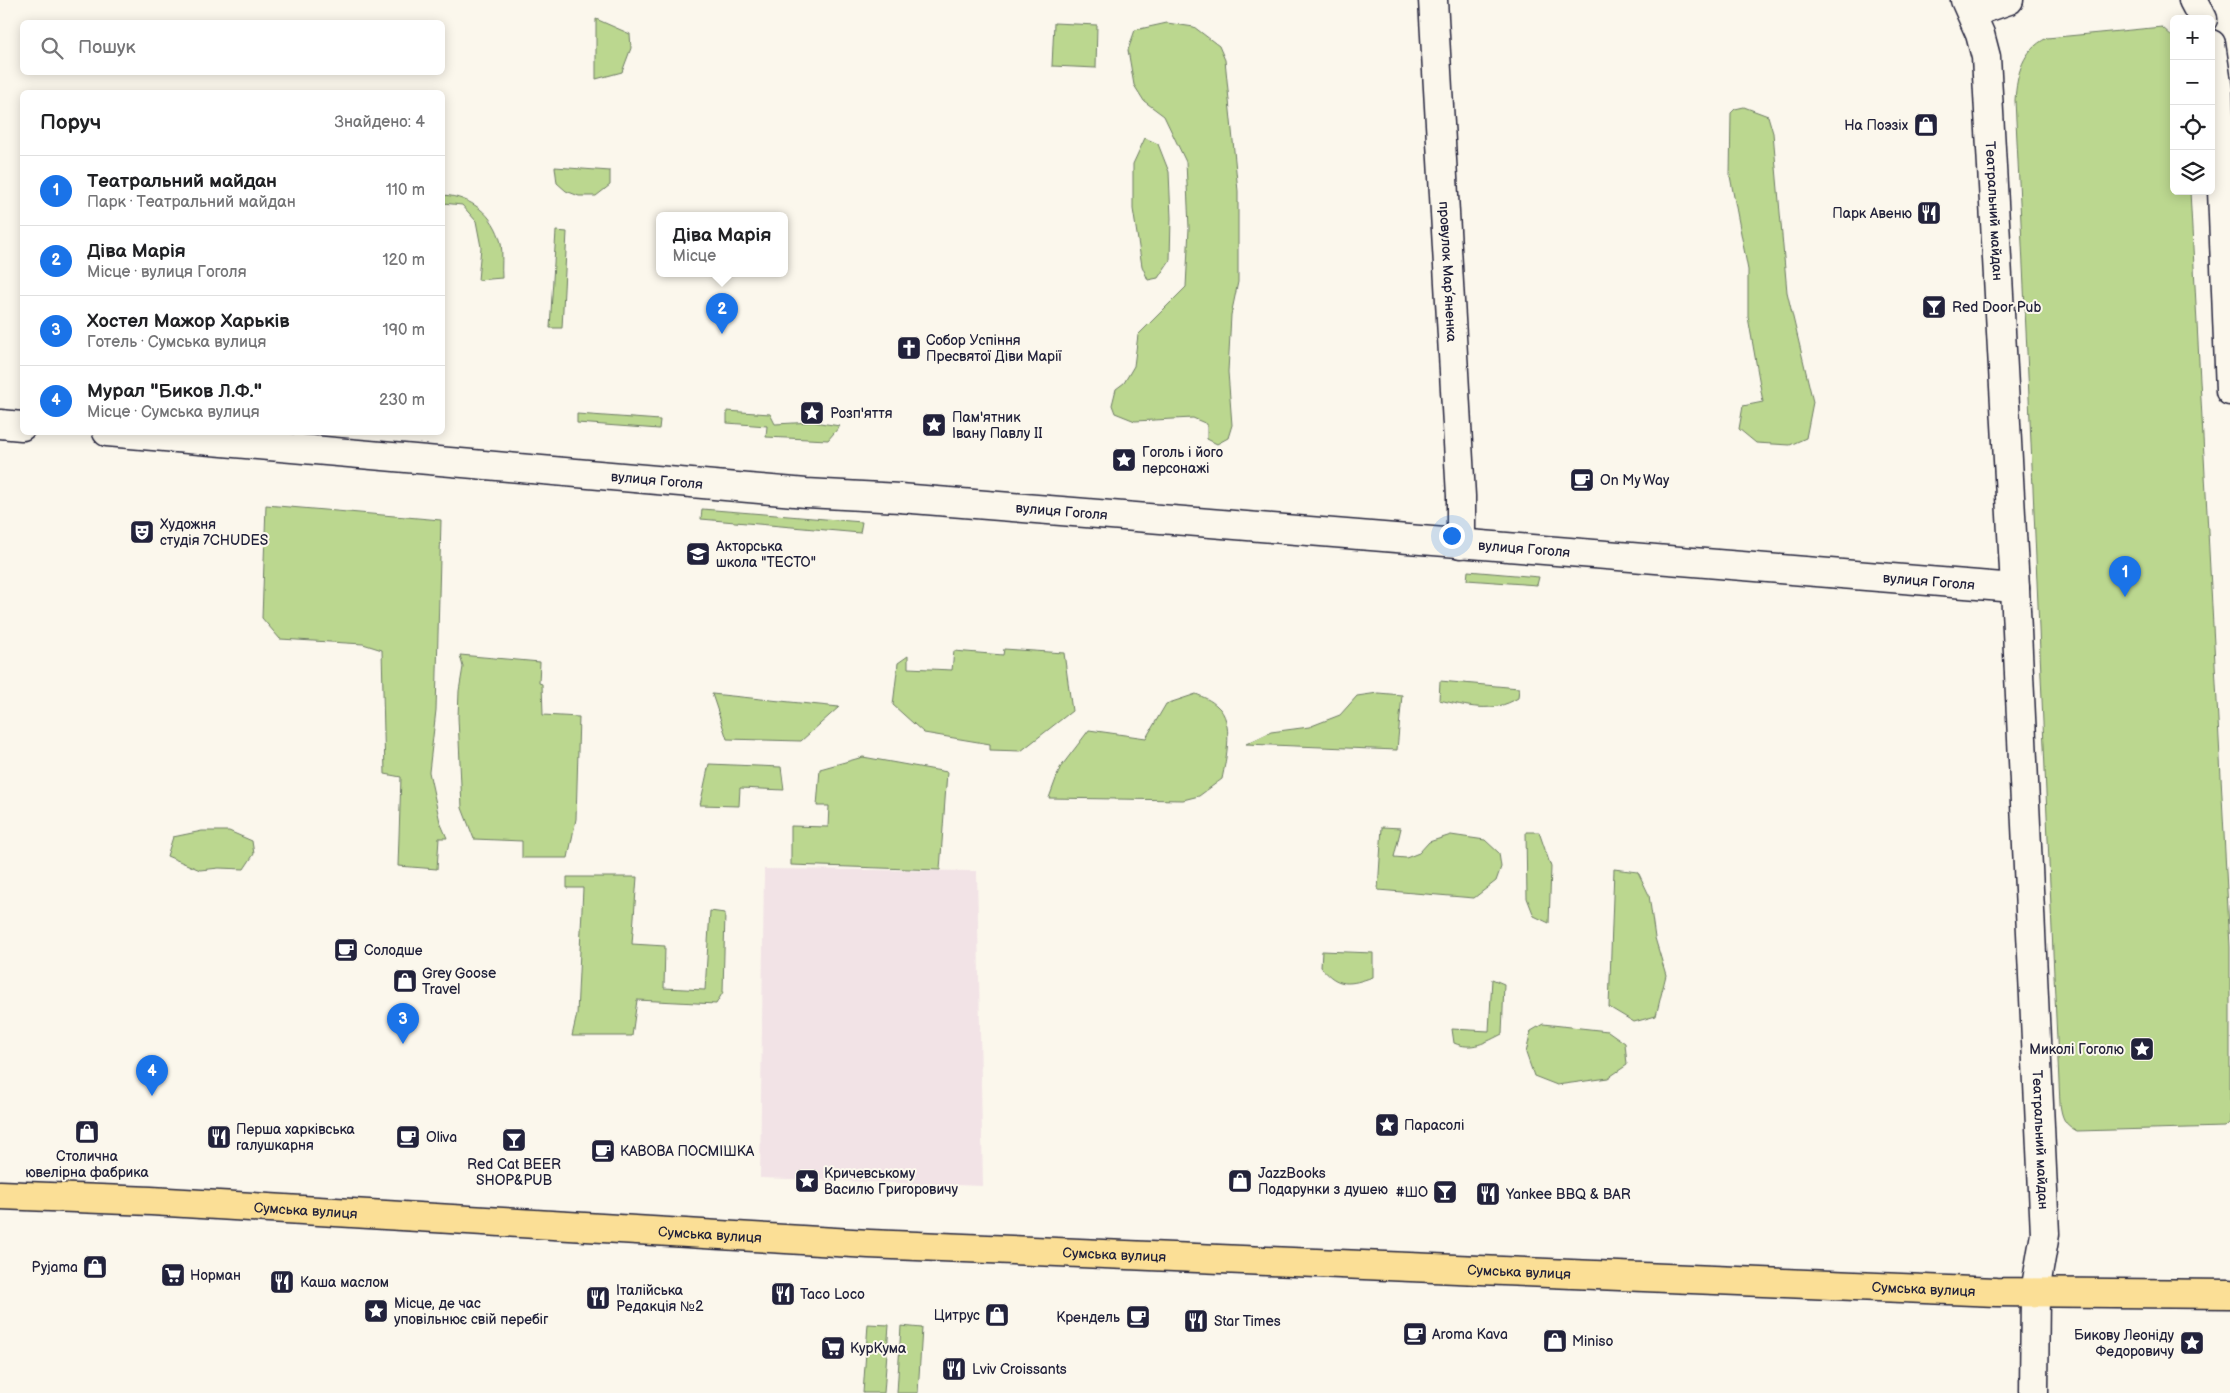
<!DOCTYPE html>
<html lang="uk">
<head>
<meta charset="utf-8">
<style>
	body { margin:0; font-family:"Balsamiq Sans",sans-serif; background:#f2f2f2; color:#202124 }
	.controls { position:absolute; right:15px; top:15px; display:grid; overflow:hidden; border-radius:8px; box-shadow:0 2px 12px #0003 }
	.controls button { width:45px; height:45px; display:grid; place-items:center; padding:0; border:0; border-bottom:1px solid #e0e0e0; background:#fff; color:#202124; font:25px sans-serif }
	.you { position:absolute; left:1451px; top:535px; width:18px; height:18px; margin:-12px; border:4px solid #fff; border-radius:50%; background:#1a73e8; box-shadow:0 0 0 8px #1a73e833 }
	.badge { display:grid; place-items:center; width:32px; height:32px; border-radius:50%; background:#1a73e8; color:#fff; font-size:16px; font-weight:700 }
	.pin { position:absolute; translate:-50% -41px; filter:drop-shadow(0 1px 2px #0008) }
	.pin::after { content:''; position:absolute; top:26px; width:18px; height:15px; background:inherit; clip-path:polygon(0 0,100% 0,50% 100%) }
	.popup { position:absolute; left:656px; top:212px; width:132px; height:65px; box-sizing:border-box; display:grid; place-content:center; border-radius:8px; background:#fff; filter:drop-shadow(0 1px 4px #0005); font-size:16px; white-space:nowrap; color:#757577 }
	.popup b { font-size:19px; color:#202124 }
	.popup::after { content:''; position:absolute; left:50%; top:100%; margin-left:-10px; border:10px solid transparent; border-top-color:#fff }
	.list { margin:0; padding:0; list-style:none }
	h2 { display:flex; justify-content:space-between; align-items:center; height:65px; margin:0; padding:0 20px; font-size:21px }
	h2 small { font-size:16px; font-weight:400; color:#757577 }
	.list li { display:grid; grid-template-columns:32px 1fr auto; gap:15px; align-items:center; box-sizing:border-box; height:70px; padding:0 20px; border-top:1px solid #e0e0e0 }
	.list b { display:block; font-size:19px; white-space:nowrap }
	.list p { margin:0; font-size:16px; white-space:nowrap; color:#757577 }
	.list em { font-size:16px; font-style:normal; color:#757577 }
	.icon { flex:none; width:28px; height:28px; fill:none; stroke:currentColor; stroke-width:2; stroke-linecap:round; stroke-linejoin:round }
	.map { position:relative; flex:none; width:2230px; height:1393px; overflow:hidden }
	.search { position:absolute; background:#fff; box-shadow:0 2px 12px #0003; left:20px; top:20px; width:425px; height:55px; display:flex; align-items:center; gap:12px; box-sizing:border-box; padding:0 18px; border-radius:8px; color:#757577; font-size:19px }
	.panel { position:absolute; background:#fff; box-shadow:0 2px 12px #0003; left:20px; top:90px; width:425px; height:345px; border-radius:8px }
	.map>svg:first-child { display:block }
	.built { fill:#f2e3e6 }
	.green { fill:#bbd78f; stroke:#6e7c65 }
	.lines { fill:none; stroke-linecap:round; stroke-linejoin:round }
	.street-casing { stroke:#22223b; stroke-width:31 }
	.secondary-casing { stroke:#22223b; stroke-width:31 }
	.primary-casing { stroke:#22223b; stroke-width:31 }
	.street { stroke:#fbf7ec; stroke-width:28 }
	.secondary { stroke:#fbf7ec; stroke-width:28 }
	.primary { stroke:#fbdf96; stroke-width:28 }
	.labels { text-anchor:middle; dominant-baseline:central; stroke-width:4; stroke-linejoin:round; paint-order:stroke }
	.poi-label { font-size:14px; fill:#22223b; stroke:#fbf7ec; text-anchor:start }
	.street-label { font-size:14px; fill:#22223b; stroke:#fbf7ec }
</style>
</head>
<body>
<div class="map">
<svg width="2230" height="1393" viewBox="0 0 2230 1393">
	<rect width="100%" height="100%" fill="#fbf7ec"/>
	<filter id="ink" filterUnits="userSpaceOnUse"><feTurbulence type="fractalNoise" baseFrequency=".02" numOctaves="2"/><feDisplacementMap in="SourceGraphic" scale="10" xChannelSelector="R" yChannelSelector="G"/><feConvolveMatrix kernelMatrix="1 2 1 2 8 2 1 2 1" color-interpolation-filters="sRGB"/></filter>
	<g filter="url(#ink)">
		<polygon class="built" points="764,869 977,871 983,1186 760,1178"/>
		<g class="green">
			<polygon points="596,19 630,34 631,48 622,72 596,79"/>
			<polygon points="1054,23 1097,25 1096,68 1052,66"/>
			<polygon points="1167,23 1194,27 1219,46 1225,60 1238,191 1238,282 1231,315 1228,372 1232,425 1228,438 1217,444 1207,439 1207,424 1193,418 1135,421 1115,413 1112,405 1116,389 1124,383 1134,366 1138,335 1186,287 1189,228 1186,162 1164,116 1144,101 1134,85 1128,50 1135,30"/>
			<path d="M2162 27 2174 38V191H2190L2230 947V1122L2225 1127 2077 1131C2064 1124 2062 1118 2060 1104 2044 769 2032 435 2015 100 2017 74 2022 50 2047 38Z"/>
			<polygon points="1744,107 1768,116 1773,133 1787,292 1813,402 1806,438 1790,445 1756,443 1739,429 1743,406 1763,402 1748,317 1748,270 1730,176 1731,113 1735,109"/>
			<polygon points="1145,138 1158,144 1169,172 1171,218 1170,260 1158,278 1148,280 1142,266 1133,209 1133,164"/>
			<polygon points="555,167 610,171 610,185 596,196 579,196 566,191 557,183"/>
			<path d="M443 195C471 197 494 214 501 243 503 254 501 267 502 278L478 280 481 247 476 221 462 205 443 203Z"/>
			<polygon points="556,231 567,232 562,328 550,328"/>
			<polygon points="727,411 770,414 775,424 813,422 840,426 828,440 766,437 767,426 727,423"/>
			<polygon points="577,414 660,420 659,429 577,423"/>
			<polygon points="266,505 441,520 436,710 429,772 440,822 447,838 439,838 437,869 398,866 401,777 385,774 382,650 363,644 280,639 262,618"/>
			<polygon points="702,509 862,522 860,533 701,519"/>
			<polygon points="1468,571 1539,577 1537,585 1467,580"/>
			<polygon points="1004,649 1064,653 1072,711 1021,751 990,750 990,744 924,733 893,705 898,663 908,656 908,668 952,670 954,651 1003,655"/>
			<polygon points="460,655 540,662 539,683 542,684 543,715 579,717 576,819 568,858 522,858 522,841 474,839 462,808 458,717 459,691 463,667"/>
			<path d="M1440 681 1519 688 1518 698C1492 714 1467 706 1439 700Z"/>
			<polygon points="1378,693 1402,695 1397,750 1246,744 1271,732 1309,727 1340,715 1357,696"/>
			<polygon points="712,694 839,707 801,741 727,739"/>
			<path d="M1196 694C1203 697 1211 700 1217 706 1235 721 1226 759 1222 779L1199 796 1183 800 1049 798 1060 768 1089 730 1146 738 1166 704Z"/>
			<polygon points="863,757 947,772 940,870 791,865 791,826 828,827 829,806 817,806 820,769"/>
			<polygon points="709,764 781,767 784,790 740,788 739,806 700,805"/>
			<polygon points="1382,827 1401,828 1394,857 1406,858 1419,853 1429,842 1451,835 1485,840 1499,853 1501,867 1496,881 1474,898 1378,890"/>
			<polygon points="202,831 229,831 252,841 254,854 244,869 219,868 200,870 167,856 173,837"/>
			<polygon points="1526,832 1539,832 1551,867 1549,923 1534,916 1527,898"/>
			<polygon points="1614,869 1638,872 1649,895 1655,938 1666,975 1656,1016 1634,1022 1609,1007"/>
			<polygon points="567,877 637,877 632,944 665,946 664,988 705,990 710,911 725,913 723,992 716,1004 637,1000 632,1036 572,1036 577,1014 583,888 567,888"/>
			<path d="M1322 951 1373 953V977C1350 985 1338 988 1321 967Z"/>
			<path d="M1492 979 1504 984 1502 1034C1486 1042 1472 1051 1454 1043L1452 1029 1489 1031Z"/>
			<polygon points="1543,1024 1608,1031 1625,1043 1627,1065 1608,1078 1557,1085 1534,1076 1526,1053 1531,1031"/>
			<polygon points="868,1324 889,1325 884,1393 863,1393"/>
			<polygon points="901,1326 922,1328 918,1393 897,1393"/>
		</g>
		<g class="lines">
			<defs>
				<g id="street">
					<path id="s1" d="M1433 0 1461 496V544"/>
					<polyline points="0,424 22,426"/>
					<path id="s2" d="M107 432 806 493 900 498 2015 588"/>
					<polyline points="2034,1393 2035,1292"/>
				</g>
				<g id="secondary">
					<path id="s3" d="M1965 0 1980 34 1986 57 2015 588 2045 1234 2035 1292"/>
					<polyline points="2193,0 2203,19"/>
					<polyline points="1972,13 2009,0"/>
					<polyline points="2211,44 2218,90 2230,391"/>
				</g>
				<g id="primary">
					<path id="s4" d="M0 1195 151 1201 869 1244 1996 1292 2230 1294"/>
				</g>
			</defs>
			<use href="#street" class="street-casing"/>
			<use href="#secondary" class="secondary-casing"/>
			<use href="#primary" class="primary-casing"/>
			<use href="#street" class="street"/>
			<use href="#secondary" class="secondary"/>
			<use href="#primary" class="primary"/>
		</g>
	</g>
	<defs>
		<symbol id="shop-square" viewBox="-11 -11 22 22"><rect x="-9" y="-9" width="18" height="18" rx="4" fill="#22223b" stroke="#fbf7ec"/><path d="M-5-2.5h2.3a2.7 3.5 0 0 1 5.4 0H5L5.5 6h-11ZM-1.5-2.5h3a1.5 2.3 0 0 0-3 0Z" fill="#fff"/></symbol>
		<symbol id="restaurant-square" viewBox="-11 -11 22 22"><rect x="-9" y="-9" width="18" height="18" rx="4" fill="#22223b" stroke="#fbf7ec"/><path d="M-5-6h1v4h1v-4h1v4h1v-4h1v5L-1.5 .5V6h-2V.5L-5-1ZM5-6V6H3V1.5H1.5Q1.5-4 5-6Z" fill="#fff"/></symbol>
		<symbol id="bar-square" viewBox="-11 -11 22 22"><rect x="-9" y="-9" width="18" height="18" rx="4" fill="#22223b" stroke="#fbf7ec"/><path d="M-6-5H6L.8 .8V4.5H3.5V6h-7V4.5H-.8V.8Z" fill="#fff"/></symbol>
		<symbol id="church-square" viewBox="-11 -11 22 22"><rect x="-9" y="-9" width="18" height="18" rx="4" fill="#22223b" stroke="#fbf7ec"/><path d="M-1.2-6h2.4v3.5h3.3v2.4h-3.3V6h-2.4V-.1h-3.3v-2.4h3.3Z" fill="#fff"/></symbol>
		<symbol id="sight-square" viewBox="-11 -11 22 22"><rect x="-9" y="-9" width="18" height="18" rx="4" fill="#22223b" stroke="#fbf7ec"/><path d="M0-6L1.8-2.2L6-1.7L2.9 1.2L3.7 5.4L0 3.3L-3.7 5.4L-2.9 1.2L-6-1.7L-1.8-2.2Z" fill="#fff"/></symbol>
		<symbol id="cafe-square" viewBox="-11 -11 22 22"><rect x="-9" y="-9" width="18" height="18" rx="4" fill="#22223b" stroke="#fbf7ec"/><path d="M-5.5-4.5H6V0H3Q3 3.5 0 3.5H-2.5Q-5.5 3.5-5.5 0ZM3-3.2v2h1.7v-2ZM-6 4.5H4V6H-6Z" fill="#fff"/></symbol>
		<symbol id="theatre-square" viewBox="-11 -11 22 22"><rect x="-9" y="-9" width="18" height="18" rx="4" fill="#22223b" stroke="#fbf7ec"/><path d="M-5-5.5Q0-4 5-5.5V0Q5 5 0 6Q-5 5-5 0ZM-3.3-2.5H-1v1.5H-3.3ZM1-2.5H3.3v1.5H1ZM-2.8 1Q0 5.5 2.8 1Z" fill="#fff"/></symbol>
		<symbol id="school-square" viewBox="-11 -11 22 22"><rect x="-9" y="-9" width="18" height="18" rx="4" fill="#22223b" stroke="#fbf7ec"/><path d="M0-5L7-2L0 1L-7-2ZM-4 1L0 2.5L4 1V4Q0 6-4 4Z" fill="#fff"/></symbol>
		<symbol id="supermarket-square" viewBox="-11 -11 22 22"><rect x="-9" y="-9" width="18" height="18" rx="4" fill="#22223b" stroke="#fbf7ec"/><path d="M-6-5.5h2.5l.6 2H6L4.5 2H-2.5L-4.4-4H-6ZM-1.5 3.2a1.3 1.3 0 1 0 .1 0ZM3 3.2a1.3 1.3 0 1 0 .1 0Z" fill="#fff"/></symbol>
	</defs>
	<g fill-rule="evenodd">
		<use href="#shop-square" x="1912" y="111" width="28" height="28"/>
		<use href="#restaurant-square" x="1915" y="199" width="28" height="28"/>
		<use href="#bar-square" x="1920" y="293" width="28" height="28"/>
		<use href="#church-square" x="895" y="334" width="28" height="28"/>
		<use href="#sight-square" x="798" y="399" width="28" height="28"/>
		<use href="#sight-square" x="920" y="411" width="28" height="28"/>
		<use href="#sight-square" x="1110" y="446" width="28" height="28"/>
		<use href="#cafe-square" x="1568" y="466" width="28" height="28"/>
		<use href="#theatre-square" x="128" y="518" width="28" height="28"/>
		<use href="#school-square" x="684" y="540" width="28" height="28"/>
		<use href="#cafe-square" x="332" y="936" width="28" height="28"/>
		<use href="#shop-square" x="391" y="967" width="28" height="28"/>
		<use href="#sight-square" x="2128" y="1035" width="28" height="28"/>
		<use href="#sight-square" x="1373" y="1111" width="28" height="28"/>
		<use href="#shop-square" x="73" y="1118" width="28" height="28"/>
		<use href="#restaurant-square" x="205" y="1123" width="28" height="28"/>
		<use href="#cafe-square" x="394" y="1123" width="28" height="28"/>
		<use href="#bar-square" x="500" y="1126" width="28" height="28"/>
		<use href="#cafe-square" x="589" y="1137" width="28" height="28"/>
		<use href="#sight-square" x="793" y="1167" width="28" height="28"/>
		<use href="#shop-square" x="1226" y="1167" width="28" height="28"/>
		<use href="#bar-square" x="1431" y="1178" width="28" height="28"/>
		<use href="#restaurant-square" x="1474" y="1180" width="28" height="28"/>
		<use href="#shop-square" x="81" y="1253" width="28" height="28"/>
		<use href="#supermarket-square" x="159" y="1261" width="28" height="28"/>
		<use href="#restaurant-square" x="268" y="1268" width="28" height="28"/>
		<use href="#restaurant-square" x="769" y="1280" width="28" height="28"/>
		<use href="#restaurant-square" x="584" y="1284" width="28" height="28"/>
		<use href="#sight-square" x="362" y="1297" width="28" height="28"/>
		<use href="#shop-square" x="983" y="1301" width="28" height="28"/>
		<use href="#cafe-square" x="1124" y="1303" width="28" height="28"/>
		<use href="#restaurant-square" x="1182" y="1307" width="28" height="28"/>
		<use href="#cafe-square" x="1401" y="1320" width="28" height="28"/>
		<use href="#shop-square" x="1541" y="1327" width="28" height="28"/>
		<use href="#sight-square" x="2178" y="1329" width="28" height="28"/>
		<use href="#supermarket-square" x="819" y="1334" width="28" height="28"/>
		<use href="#restaurant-square" x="940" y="1355" width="28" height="28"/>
	</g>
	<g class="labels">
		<g class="poi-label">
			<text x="1908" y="125" text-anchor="end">На Поэзіх</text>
			<text x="1912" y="213" text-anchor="end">Парк Авеню</text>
			<text x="1952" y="307">Red Door Pub</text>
			<text x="926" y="340">Собор Успіння<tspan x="926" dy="16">Пресвятої Діви Марії</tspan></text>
			<text x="830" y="413">Розп'яття</text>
			<text x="952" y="417">Пам'ятник<tspan x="952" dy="16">Івану Павлу II</tspan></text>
			<text x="1142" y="452">Гоголь і його<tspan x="1142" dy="16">персонажі</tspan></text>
			<text x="1600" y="480">On My Way</text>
			<text x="160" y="524">Художня<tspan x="160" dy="16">студія 7CHUDES</tspan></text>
			<text x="716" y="546">Акторська<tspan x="716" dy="16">школа "ТЕСТО"</tspan></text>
			<text x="364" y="950">Солодше</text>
			<text x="422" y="973">Grey Goose<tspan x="422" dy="16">Travel</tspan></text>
			<text x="2124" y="1049" text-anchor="end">Миколі Гоголю</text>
			<text x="1404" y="1125">Парасолі</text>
			<text x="236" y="1129">Перша харківська<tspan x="236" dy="16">галушкарня</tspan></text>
			<text x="426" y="1137">Oliva</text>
			<text x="620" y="1151">КАВОВА ПОСМІШКА</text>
			<text x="87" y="1156" text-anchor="middle">Столична<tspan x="87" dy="16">ювелірна фабрика</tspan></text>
			<text x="514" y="1164" text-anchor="middle">Red Cat BEER<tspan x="514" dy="16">SHOP&amp;PUB</tspan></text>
			<text x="824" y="1173">Кричевському<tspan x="824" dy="16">Василю Григоровичу</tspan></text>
			<text x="1258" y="1173">JazzBooks<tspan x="1258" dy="16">Подарунки з душею</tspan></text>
			<text x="1428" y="1192" text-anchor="end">#ШО</text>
			<text x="1506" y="1194">Yankee BBQ &amp; BAR</text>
			<text x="78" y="1267" text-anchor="end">Pyjama</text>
			<text x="190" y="1275">Норман</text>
			<text x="300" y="1282">Каша маслом</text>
			<text x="616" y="1290">Італійська<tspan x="616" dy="16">Редакція №2</tspan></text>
			<text x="800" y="1294">Taco Loco</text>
			<text x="394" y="1303">Місце, де час<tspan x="394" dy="16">уповільнює свій перебіг</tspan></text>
			<text x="980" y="1315" text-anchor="end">Цитрус</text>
			<text x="1120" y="1317" text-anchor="end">Крендель</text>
			<text x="1214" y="1321">Star Times</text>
			<text x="1432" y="1334">Aroma Kava</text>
			<text x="2174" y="1335" text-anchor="end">Бикову Леоніду<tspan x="2174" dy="16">Федоровичу</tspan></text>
			<text x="1572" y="1341">Miniso</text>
			<text x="850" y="1348">КурКума</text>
			<text x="972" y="1369">Lviv Croissants</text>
		</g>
		<g class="street-label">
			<text stroke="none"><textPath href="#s3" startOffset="215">Театральний майдан</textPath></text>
			<text stroke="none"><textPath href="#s1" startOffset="272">провулок Мар’яненка</textPath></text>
			<text stroke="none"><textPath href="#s2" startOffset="552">вулиця Гоголя</textPath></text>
			<text stroke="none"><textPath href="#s2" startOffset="958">вулиця Гоголя</textPath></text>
			<text stroke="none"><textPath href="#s2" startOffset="1422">вулиця Гоголя</textPath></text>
			<text stroke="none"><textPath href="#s2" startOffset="1828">вулиця Гоголя</textPath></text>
			<text stroke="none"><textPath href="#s3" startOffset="1145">Театральний майдан</textPath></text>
			<text stroke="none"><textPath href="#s4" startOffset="306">Сумська вулиця</textPath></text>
			<text stroke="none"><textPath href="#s4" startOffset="711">Сумська вулиця</textPath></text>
			<text stroke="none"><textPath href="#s4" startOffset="1116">Сумська вулиця</textPath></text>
			<text stroke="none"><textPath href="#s4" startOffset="1521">Сумська вулиця</textPath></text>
			<text stroke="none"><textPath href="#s4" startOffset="1926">Сумська вулиця</textPath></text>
		</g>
	</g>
</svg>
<div class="controls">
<button>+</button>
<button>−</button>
<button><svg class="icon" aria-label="locate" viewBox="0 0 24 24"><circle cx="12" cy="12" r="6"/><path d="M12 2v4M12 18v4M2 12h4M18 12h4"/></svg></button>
<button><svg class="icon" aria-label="layers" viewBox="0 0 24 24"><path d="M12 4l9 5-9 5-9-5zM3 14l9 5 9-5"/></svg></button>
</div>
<div class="you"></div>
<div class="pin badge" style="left:2125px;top:597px">1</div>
<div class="pin badge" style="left:722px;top:334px">2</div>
<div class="popup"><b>Діва Марія</b>Місце</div>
<div class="pin badge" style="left:403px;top:1044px">3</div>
<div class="pin badge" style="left:152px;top:1096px">4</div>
<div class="search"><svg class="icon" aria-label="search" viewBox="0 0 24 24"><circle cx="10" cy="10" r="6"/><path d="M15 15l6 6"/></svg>Пошук</div>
<section class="panel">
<h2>Поруч<small>Знайдено: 4</small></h2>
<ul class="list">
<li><span class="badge">1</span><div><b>Театральний майдан</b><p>Парк · Театральний майдан</p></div><em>110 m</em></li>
<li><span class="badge">2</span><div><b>Діва Марія</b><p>Місце · вулиця Гоголя</p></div><em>120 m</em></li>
<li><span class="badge">3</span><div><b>Хостел Мажор Харьків</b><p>Готель · Сумська вулиця</p></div><em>190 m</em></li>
<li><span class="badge">4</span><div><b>Мурал &quot;Биков Л.Ф.&quot;</b><p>Місце · Сумська вулиця</p></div><em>230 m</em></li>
</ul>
</section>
</div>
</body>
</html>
